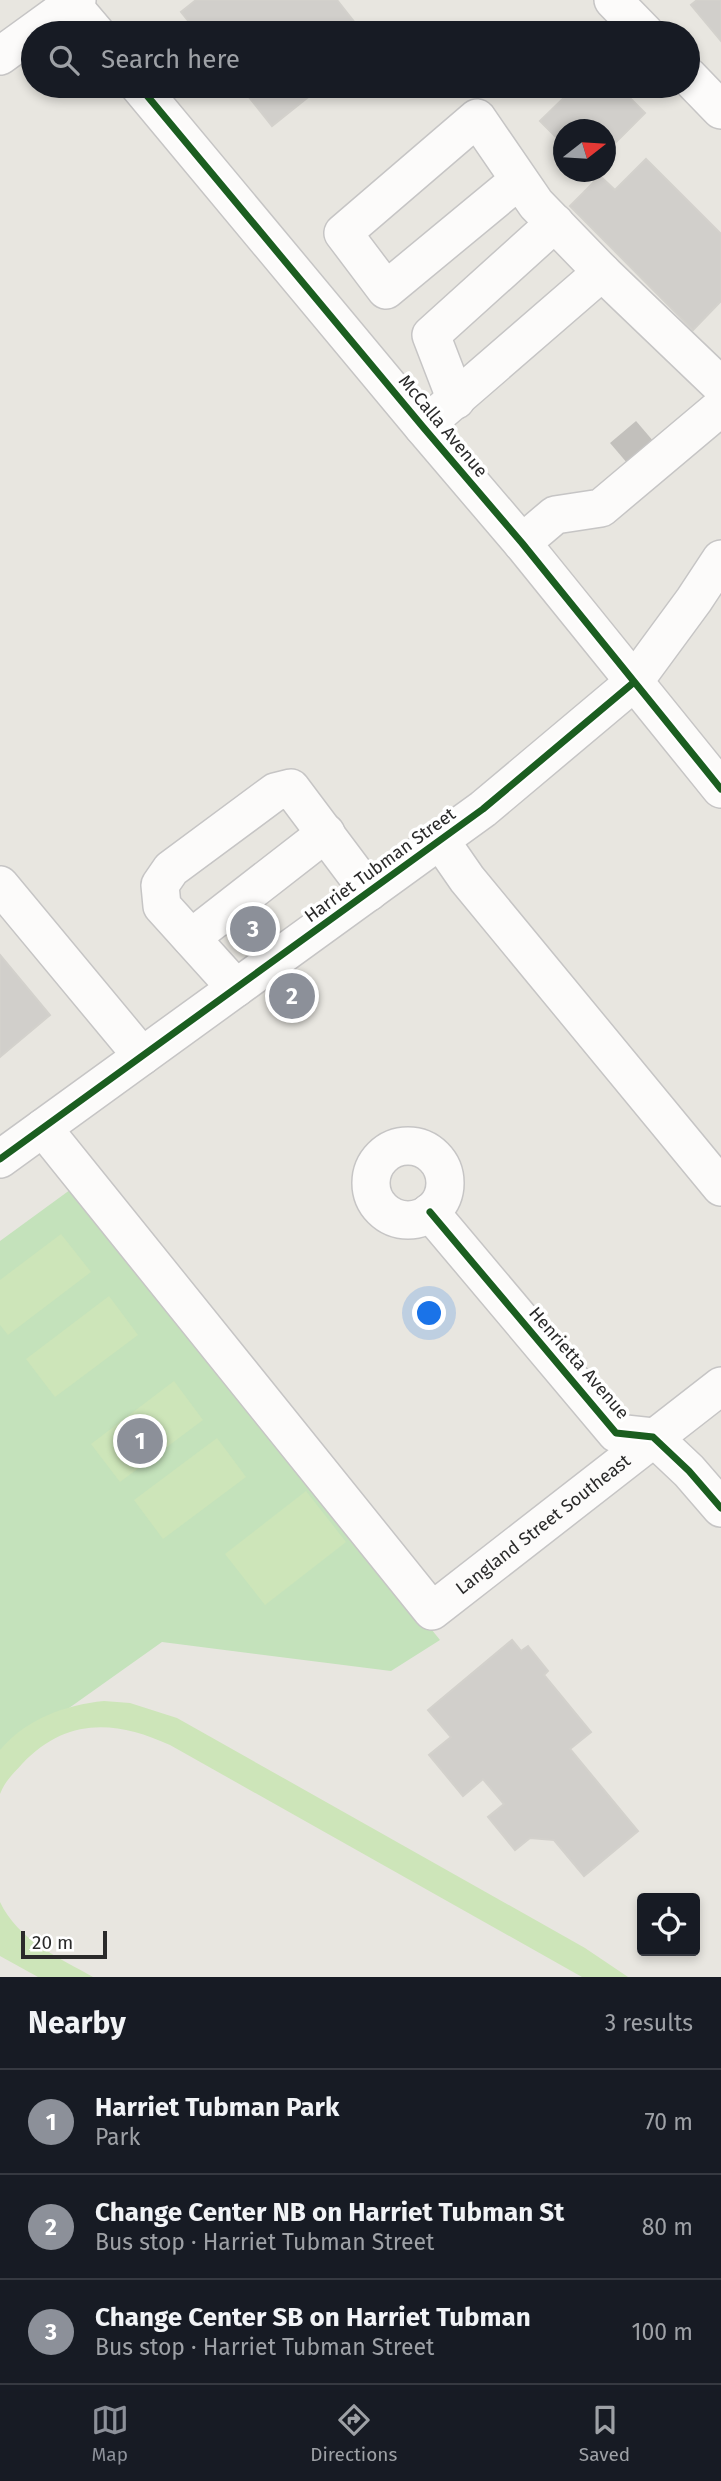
<!DOCTYPE html>
<html lang="en">
<head>
<meta charset="utf-8">
<style>
	body { margin:0; font-family:"Fira Sans",sans-serif; background:#20242c; color:#f1f3f6 }
	.controls { position:absolute; right:21px; bottom:21px; display:grid; overflow:hidden; border-radius:7px; box-shadow:0 4px 10px #0003 }
	.controls button { width:63px; height:63px; display:grid; place-items:center; padding:0; border:0; border-bottom:2px solid #363941; background:#171b24; color:#f1f3f6; font:35px sans-serif }
	.compass { position:absolute; left:553px; top:119px; width:63px; height:63px; border-radius:50%; background:#171b24; box-shadow:0 4px 10px #0003; rotate:73deg }
	.scale { position:absolute; left:21px; bottom:18px; width:86px; box-sizing:border-box; padding-left:7px; border:4px solid #2a2a2a; border-top:0; font-size:19px; line-height:24px; white-space:nowrap; color:#2a2a2a; -webkit-text-stroke:5px #fff; paint-order:stroke }
	.you { position:absolute; left:430px; top:1314px; width:24px; height:24px; margin:-18px; border:5px solid #fff; border-radius:50%; background:#1a73e8; box-shadow:0 0 0 10px #1a73e833 }
	.badge { display:grid; place-items:center; width:46px; height:46px; border-radius:50%; background:#8c9099; color:#fff; font-size:23px; font-weight:700 }
	.pin { position:absolute; translate:-50% -50%; border:4px solid #fff; box-shadow:0 2px 7px #0006 }
	.list { margin:0; padding:0; list-style:none }
	h2 { display:flex; justify-content:space-between; align-items:center; height:91px; margin:0; padding:0 28px; font-size:30px }
	h2 small { font-size:23px; font-weight:400; color:#9ea1a6 }
	.list li { display:grid; grid-template-columns:46px 1fr auto; gap:21px; align-items:center; box-sizing:border-box; height:105px; padding:0 28px; border-top:2px solid #363941 }
	.list b { display:block; font-size:26px; white-space:nowrap }
	.list p { margin:0; font-size:23px; white-space:nowrap; color:#9ea1a6 }
	.list em { font-size:23px; font-style:normal; color:#9ea1a6 }
	.icon { flex:none; width:38px; height:38px; fill:none; stroke:currentColor; stroke-width:2; stroke-linecap:round; stroke-linejoin:round }
	.map { position:relative; flex:none; width:721px; height:1977px; overflow:hidden }
	.search { position:absolute; background:#171b24; box-shadow:0 4px 10px #0003; left:21px; right:21px; top:21px; height:77px; display:flex; align-items:center; gap:18px; box-sizing:border-box; padding:0 24px; border-radius:38px; color:#9ea1a6; font-size:26px }
	.sheet { height:406px; background:#171b24 }
	nav { display:flex; justify-content:space-around; align-items:center; box-sizing:border-box; height:98px; border-top:2px solid #363941; background:#171b24; font-size:19px; color:#9ea1a6 }
	nav a { display:grid; justify-items:center; gap:4px }
	nav .on { color:#8c9099 }
	.map>svg:first-child { display:block }
	.green { fill:#c4e2bb }
	.pitch { fill:#cde5b9 }
	.building { fill:#d1cfcb; stroke:#d3d1cc; stroke-width:2 }
	.lines { fill:none; stroke-linecap:round; stroke-linejoin:round }
	.minor-tunnel { stroke:#c2c0bc; stroke-width:37; stroke-dasharray:37 18; stroke-linecap:butt }
	.minor-casing { stroke:#c6c5c5; stroke-width:40 }
	.minor { stroke:#fcfbfa; stroke-width:37 }
	.cycleway-casing { stroke:#fff; stroke-width:11 }
	.cycleway { stroke:#1b5e20; stroke-width:7 }
	.labels { text-anchor:middle; dominant-baseline:central; stroke-width:7; stroke-linejoin:round; paint-order:stroke }
	.street-label { font-size:18px; fill:#2a2a2a; stroke:#fff }
</style>
</head>
<body>
<div class="map">
<svg width="721" height="1977" viewBox="0 0 721 1977">
	<rect width="100%" height="100%" fill="#e8e6e0"/>
	<polygon class="green" points="74,1187 440,1640 391,1671 162,1642 0,1757 0,1241"/>
	<g class="pitch">
		<polygon points="61,1234 91,1272 8,1335 0,1325 0,1280"/>
		<polygon points="109,1296 138,1335 55,1397 26,1359"/>
		<polygon points="174,1381 203,1420 120,1482 91,1444"/>
		<polygon points="217,1438 246,1477 163,1539 134,1500"/>
		<polygon points="306,1491 346,1542 265,1605 225,1554"/>
		<path d="M104 1701 130 1703 177 1718 585 1948 628 1977H582L170 1745C116 1720 66 1717 22 1764 13 1774 5 1781 0 1794V1750C26 1719 65 1705 104 1701Z"/>
		<path d="M0 1902C18 1940 58 1957 93 1977H38L0 1956Z"/>
	</g>
	<g class="building">
		<polygon points="196,0 337,0 363,33 198,33 181,12"/>
		<polygon points="697,0 721,0 721,41 691,5"/>
		<polygon points="240,86 322,86 272,126"/>
		<polygon points="576,86 618,86 645,113 606,152 606,130 564,130 564,145 540,121"/>
		<polygon points="646,159 721,234 721,301 693,330 570,206 600,176 615,190"/>
		<polygon points="0,955 50,1015 0,1057"/>
		<polygon points="512,1640 521,1651 528,1646 548,1671 544,1675 591,1732 570,1749 638,1831 584,1876 554,1840 530,1838 515,1850 488,1817 504,1804 483,1779 463,1796 429,1755 451,1737 428,1710"/>
	</g>
	<g class="lines">
		<polyline class="minor-tunnel" points="622,457 648,435"/>
		<defs>
			<g id="minor">
				<polyline points="68,0 96,33"/>
				<polyline points="613,0 645,33"/>
				<polyline points="0,56 77,0"/>
				<polyline points="688,76 721,110"/>
				<polyline points="139,86 423,427 522,543 721,789"/>
				<polyline points="519,180 386,290 343,233 477,118 536,204 602,272"/>
				<polyline points="456,400 431,335 555,223"/>
				<polyline points="423,427 602,272 721,386"/>
				<polyline points="522,543 555,515 601,508 721,407"/>
				<polyline points="440,840 467,879 721,1187"/>
				<polyline points="0,885 142,1056"/>
				<polyline points="191,938 326,833"/>
				<polyline points="236,988 162,906 160,885 171,869 275,792 291,788 369,892"/>
				<path id="s1" d="M43 1128 432 1611 721 1386"/>
				<circle cx="408" cy="1183" r="37"/>
				<polyline points="0,1159 483,809 633,683 694,600 721,559"/>
				<polyline points="430,1212 616,1433 653,1437 689,1471 721,1508"/>
			</g>
		</defs>
		<use href="#minor" class="minor-casing"/>
		<use href="#minor" class="minor"/>
		<defs>
			<g id="cycleway">
				<polyline points="139,86 423,427 522,543 721,789"/>
				<polyline points="0,1159 483,809 633,683"/>
				<polyline points="430,1212 616,1433 653,1437 689,1471 721,1508"/>
			</g>
		</defs>
		<use href="#cycleway" class="cycleway-casing"/>
		<use href="#cycleway" class="cycleway"/>
	</g>
	<g class="labels">
		<g class="street-label">
			<text transform="translate(443 426) rotate(50)">McCalla Avenue</text>
			<text transform="translate(380 865) rotate(-36)">Harriet Tubman Street</text>
			<text transform="translate(579 1363) rotate(49)">Henrietta Avenue</text>
			<text stroke="none"><textPath href="#s1" startOffset="761">Langland Street Southeast</textPath></text>
		</g>
	</g>
</svg>
<div class="controls">
<button><svg class="icon" aria-label="locate" viewBox="0 0 24 24"><circle cx="12" cy="12" r="6"/><path d="M12 2v4M12 18v4M2 12h4M18 12h4"/></svg></button>
</div>
<svg class="compass" viewBox="-18 -18 36 36"><path d="M0-13l5 13h-10z" fill="#e53935"/><path d="M0 13l5-13h-10z" fill="#9ea1a6"/></svg>
<div class="scale">20 m</div>
<div class="you"></div>
<div class="pin badge" style="left:140px;top:1441px">1</div>
<div class="pin badge" style="left:292px;top:996px">2</div>
<div class="pin badge" style="left:253px;top:929px">3</div>
<div class="search"><svg class="icon" aria-label="search" viewBox="0 0 24 24"><circle cx="10" cy="10" r="6"/><path d="M15 15l6 6"/></svg>Search here</div>
</div>
<section class="sheet">
<h2>Nearby<small>3 results</small></h2>
<ul class="list">
<li><span class="badge">1</span><div><b>Harriet Tubman Park</b><p>Park</p></div><em>70 m</em></li>
<li><span class="badge">2</span><div><b>Change Center NB on Harriet Tubman St</b><p>Bus stop · Harriet Tubman Street</p></div><em>80 m</em></li>
<li><span class="badge">3</span><div><b>Change Center SB on Harriet Tubman</b><p>Bus stop · Harriet Tubman Street</p></div><em>100 m</em></li>
</ul>
</section>
<nav>
<a class="on"><svg class="icon" aria-label="map" viewBox="0 0 24 24"><path d="M3 6l6-2 6 2 6-2v14l-6 2-6-2-6 2zM9 4v14M15 6v14"/></svg>Map</a>
<a><svg class="icon" aria-label="directions" viewBox="0 0 24 24"><path d="M12 3l9 9-9 9-9-9zM9 14v-3h6M13 9l2 2-2 2"/></svg>Directions</a>
<a><svg class="icon" aria-label="saved" viewBox="0 0 24 24"><path d="M7 4h10v16l-5-4-5 4z"/></svg>Saved</a>
</nav>
</body>
</html>
